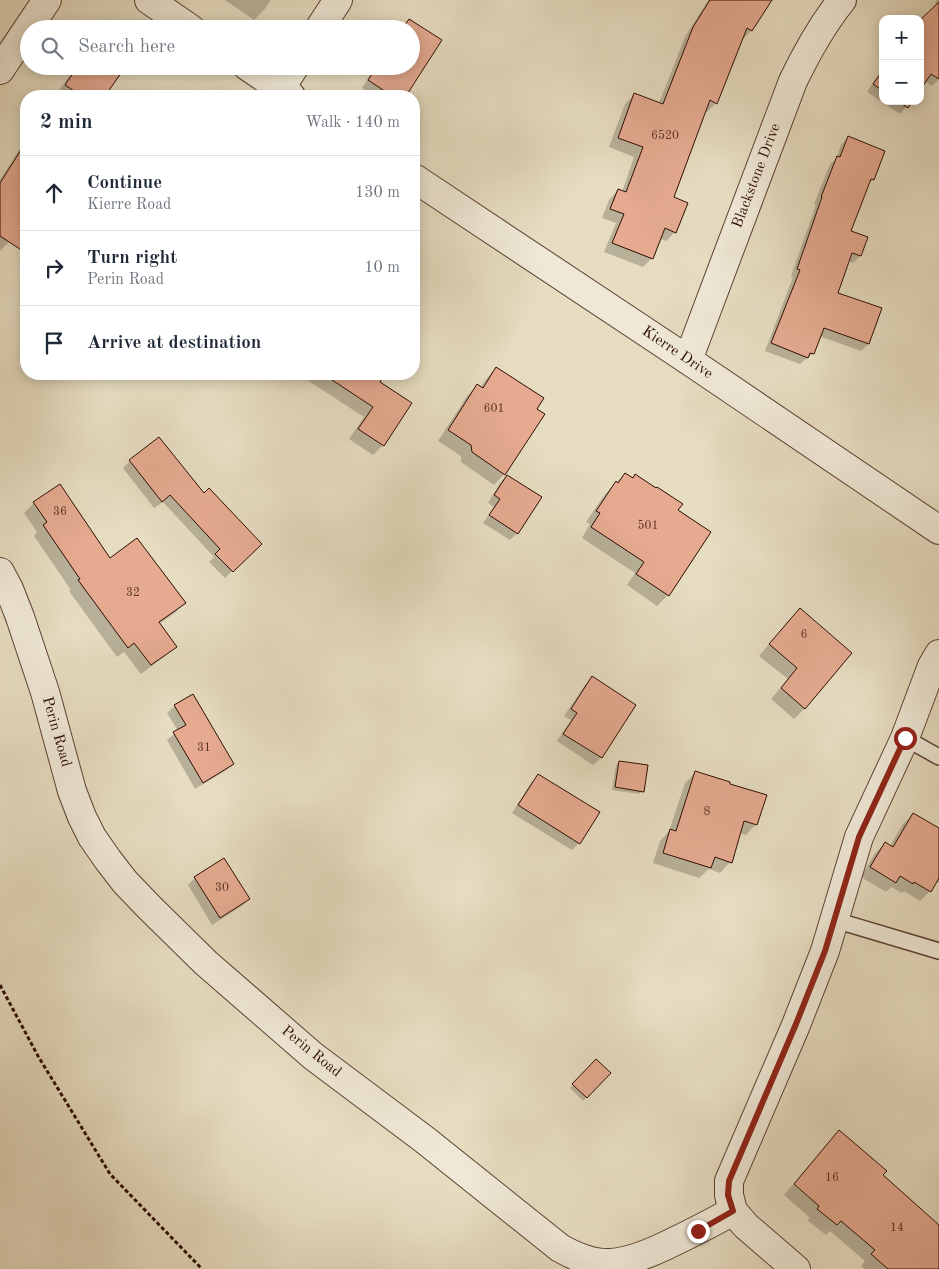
<!DOCTYPE html>
<html lang="en">
<head>
<meta charset="utf-8">
<style>
	body { margin:0; font-family:"Old Standard TT",serif; background:#f6f6f7; color:#1f2937 }
	.controls { position:absolute; right:15px; top:15px; display:grid; overflow:hidden; border-radius:10px; box-shadow:0 2px 12px #0003 }
	.controls button { width:45px; height:45px; display:grid; place-items:center; padding:0; border:0; border-bottom:1px solid #e0e1e3; background:#fff; color:#1f2937; font:25px sans-serif }
	.stop { position:absolute; width:15px; height:15px; margin:-11px; border:4px solid #8f2418; border-radius:50%; background:#fff }
	.stop.end { background:#8f2418; border-color:#fff; box-shadow:0 1px 5px #0008 }
	.list { margin:0; padding:0; list-style:none }
	h2 { display:flex; justify-content:space-between; align-items:center; height:65px; margin:0; padding:0 20px; font-size:21px }
	h2 small { font-size:16px; font-weight:400; color:#747a83 }
	.list li { display:grid; grid-template-columns:32px 1fr auto; gap:15px; align-items:center; box-sizing:border-box; height:75px; padding:0 20px; border-top:1px solid #e0e1e3 }
	.list b { display:block; font-size:19px; white-space:nowrap }
	.list p { margin:0; font-size:16px; white-space:nowrap; color:#747a83 }
	.list em { font-size:16px; font-style:normal; color:#747a83 }
	.icon { flex:none; width:28px; height:28px; fill:none; stroke:currentColor; stroke-width:2; stroke-linecap:round; stroke-linejoin:round }
	.map { position:relative; flex:none; width:939px; height:1269px; overflow:hidden }
	.search { position:absolute; background:#fff; box-shadow:0 2px 12px #0003; left:20px; top:20px; width:400px; height:55px; display:flex; align-items:center; gap:12px; box-sizing:border-box; padding:0 18px; border-radius:28px; color:#747a83; font-size:19px }
	.panel { position:absolute; background:#fff; box-shadow:0 2px 12px #0003; left:20px; top:90px; width:400px; height:290px; border-radius:20px }
	.map>svg:first-child { display:block }
	.shadow { fill:#0003 }
	.building { fill:#e5aa90; stroke:#2d0c02 }
	.lines { fill:none; stroke-linecap:round; stroke-linejoin:round }
	.service-casing { stroke:#5b4032; stroke-width:18 }
	.minor-casing { stroke:#5b4032; stroke-width:30 }
	.tertiary-casing { stroke:#5b4032; stroke-width:30 }
	.path { stroke:#2d0c02; stroke-width:3; stroke-dasharray:4 2.5; stroke-linecap:butt }
	.service { stroke:#efe8d6; stroke-width:15 }
	.minor { stroke:#efe8d6; stroke-width:28 }
	.tertiary { stroke:#efe8d6; stroke-width:28 }
	.route { stroke:#8f2418; stroke-width:6 }
	.labels { text-anchor:middle; dominant-baseline:central; stroke-width:4.5; stroke-linejoin:round; paint-order:stroke }
	.number-label { font-size:12px; fill:#5b3426 }
	.street-label { font-size:15px; fill:#2d0c02; stroke:#efe8d6 }
</style>
</head>
<body>
<div class="map">
<svg width="939" height="1269" viewBox="0 0 939 1269">
	<rect width="100%" height="100%" fill="#e6dcc0"/>
	<filter id="stains"><feTurbulence type="fractalNoise" baseFrequency=".004" numOctaves="4"/><feColorMatrix values="0 0 0 0 .2 0 0 0 0 .09 0 0 0 0 .02 0 0 0 .5 -.17"/></filter>
	<radialGradient id="worn" r=".72"><stop offset=".6" stop-color="#630" stop-opacity="0"/><stop offset="1" stop-color="#630" stop-opacity=".3"/></radialGradient>
	<g class="shadow">
		<polygon points="225,0 271,0 264,10 254,20"/>
		<polygon points="708,0 770,0 751,31 742,40 716,103 707,112 704,111 673,198 675,232 666,241 659,238 652,258 643,267 604,252 616,223 602,218 609,200 618,190 622,192 634,157 609,147 625,104 634,95 659,103 685,37"/>
		<polygon points="937,0 939,0 939,79 932,86 925,81 937,6 935,3"/>
		<polygon points="409,20 441,41 404,96 374,96 362,88 376,66 411,66 411,29 401,29"/>
		<polygon points="76,66 127,66 104,96 58,96 56,95"/>
		<polygon points="883,68 883,101 911,101 900,114 867,92"/>
		<polygon points="848,137 884,151 872,180 868,184 849,232 860,256 853,263 848,261 837,294 868,344 861,351 819,336 813,353 800,364 765,351 793,277 791,276 816,205 814,204 830,164 836,159 841,145"/>
		<polygon points="26,139 26,215 8,243 0,251 0,180"/>
		<polygon points="496,368 536,409 504,474 494,485 461,462 461,456 438,441 467,396 477,386 480,388 486,379"/>
		<polygon points="311,374 384,374 378,382 383,445 373,455 349,439 364,417 307,380"/>
		<polygon points="130,461 204,495 261,544 225,578 209,562 214,557 163,502 154,508 123,468"/>
		<polygon points="625,474 668,595 657,606 627,585 635,573 582,538 590,524 586,522 605,494"/>
		<polygon points="507,476 517,533 510,540 483,523 494,507 488,503 500,483"/>
		<polygon points="60,486 110,560 184,603 175,613 159,624 175,646 165,656 141,674 124,652 117,657 69,591 71,590 34,536 37,532 24,513 34,503"/>
		<polygon points="800,610 805,708 794,719 771,699 788,679 759,656 789,620"/>
		<polygon points="592,677 634,706 601,758 593,765 557,741 571,720 564,716 585,685"/>
		<polygon points="175,706 233,764 225,771 195,789 167,740 178,731 167,713"/>
		<polygon points="619,762 643,791 639,794 612,790 616,765"/>
		<polygon points="696,772 756,824 746,835 739,833 730,862 720,873 709,869 699,878 653,863 660,841 669,831 685,783"/>
		<polygon points="538,776 579,843 572,850 512,813 531,783"/>
		<polygon points="913,814 939,830 939,883 936,881 930,891 920,901 904,891 902,893 891,887 886,892 861,877 875,853 885,844 890,846 903,824"/>
		<polygon points="195,878 249,899 242,906 212,925 188,885"/>
		<polygon points="596,1060 609,1073 583,1101 570,1088"/>
		<polygon points="839,1132 881,1175 939,1226 939,1269 865,1269 861,1266 865,1261 830,1231 826,1235 807,1220 810,1218 784,1195 828,1143"/>
	</g>
	<g class="building">
		<polygon points="710,0 772,0 752,31 747,28 717,104 710,100 674,197 688,203 676,233 665,228 653,259 612,243 624,214 610,209 618,189 626,192 643,147 618,138 634,93 663,104 693,27"/>
		<polygon points="939,2 939,79 931,74 920,90 920,20"/>
		<polygon points="409,19 442,40 406,96 392,96 368,80 377,66 411,66 411,29 402,29"/>
		<polygon points="78,66 126,66 105,96 81,96 65,85"/>
		<polygon points="883,70 883,91 873,84"/>
		<polygon points="898,101 913,101 908,108"/>
		<polygon points="848,136 885,151 874,180 871,179 851,231 868,237 861,256 852,253 838,293 882,308 869,344 824,328 814,354 810,353 808,358 771,343 800,270 797,269 822,197 821,197 837,156 840,157"/>
		<polygon points="26,142 26,253 0,236 0,183"/>
		<polygon points="496,367 544,398 537,409 545,414 505,475 472,452 471,445 448,430 477,384 483,388"/>
		<polygon points="323,374 385,374 380,382 412,403 384,446 358,429 373,407"/>
		<polygon points="159,437 204,493 209,488 262,544 233,572 215,554 220,549 170,495 162,502 129,460"/>
		<polygon points="625,473 633,478 635,474 656,488 657,487 683,504 678,510 711,532 669,596 636,574 644,562 591,527 600,513 596,511 616,481 618,483"/>
		<polygon points="507,475 542,497 518,534 489,515 500,499 494,495"/>
		<polygon points="60,484 110,558 137,538 186,603 159,622 177,647 151,665 134,643 128,648 78,580 80,579 43,525 47,522 33,502"/>
		<polygon points="800,608 852,653 805,709 781,688 797,668 769,644"/>
		<polygon points="592,676 636,705 602,758 563,734 577,713 571,709"/>
		<polygon points="193,694 234,764 203,783 173,732 186,725 174,705"/>
		<polygon points="619,761 648,765 644,792 615,787"/>
		<polygon points="695,771 730,782 730,784 767,795 757,825 744,821 732,863 715,857 711,868 663,853 670,829 676,831"/>
		<polygon points="538,774 600,812 580,844 518,805"/>
		<polygon points="913,813 939,828 939,878 931,892 914,882 913,884 900,876 896,883 870,867 885,842 893,847"/>
		<polygon points="224,858 250,899 220,918 194,877"/>
		<polygon points="596,1059 611,1073 587,1098 572,1084"/>
		<polygon points="839,1130 887,1171 883,1175 939,1225 939,1269 888,1269 871,1254 875,1250 841,1221 837,1225 817,1209 819,1206 794,1184"/>
	</g>
	<g class="lines">
		<defs>
			<g id="service">
				<polyline points="905,738 939,757"/>
				<polyline points="835,920 939,951"/>
			</g>
			<g id="minor">
				<polyline points="319,29 338,0"/>
				<polyline points="0,70 47,0"/>
				<polyline points="280,89 295,66"/>
				<path d="M688 360 793 81C807 52 822 25 842 0"/>
				<path d="M0 572 9 589 20 617 45 692 72 791 82 817 92 837 108 860 125 882 149 907 206 963 313 1056 425 1140 560 1248C576 1257 592 1264 610 1263 629 1262 648 1254 665 1246 688 1235 710 1224 733 1211"/>
				<polyline points="796,1269 746,1226 733,1211 729,1195 729,1181 796,1025 825,951 859,837 905,738 932,666 939,654"/>
			</g>
			<g id="tertiary">
				<polyline points="149,0 191,29"/>
				<polyline points="247,66 291,96"/>
				<polyline points="414,178 688,360 939,530"/>
			</g>
		</defs>
		<use href="#service" class="service-casing"/>
		<use href="#minor" class="minor-casing"/>
		<use href="#tertiary" class="tertiary-casing"/>
		<polyline class="path" points="0,985 38,1056 110,1174 202,1269"/>
		<use href="#service" class="service"/>
		<use href="#minor" class="minor"/>
		<use href="#tertiary" class="tertiary"/>
	</g>
	<g class="lines">
		<polyline class="route" points="698,1231 733,1211 728,1195 729,1181 796,1024 825,951 859,837 905,738"/>
	</g>
	<g class="labels">
		<g class="number-label">
			<text x="665" y="136">6520</text>
			<text x="494" y="409">601</text>
			<text x="60" y="512">36</text>
			<text x="648" y="526">501</text>
			<text x="133" y="593">32</text>
			<text x="804" y="635">6</text>
			<text x="204" y="748">31</text>
			<text x="707" y="812">8</text>
			<text x="222" y="888">30</text>
			<text x="832" y="1178">16</text>
			<text x="897" y="1228">14</text>
		</g>
		<g class="street-label">
			<text transform="translate(757 176) rotate(-69)">Blackstone Drive</text>
			<text transform="translate(677 353) rotate(34)">Kierre Drive</text>
			<text transform="translate(56 732) rotate(74)">Perin Road</text>
			<text transform="translate(311 1052) rotate(39)">Perin Road</text>
		</g>
	</g>
	<rect width="100%" height="100%" filter="url(#stains)"/>
	<rect width="100%" height="100%" fill="url(#worn)"/>
</svg>
<div class="controls">
<button>+</button>
<button>−</button>
</div>
<div class="stop" style="left:905px;top:738px"></div>
<div class="stop end" style="left:698px;top:1231px"></div>
<div class="search"><svg class="icon" aria-label="search" viewBox="0 0 24 24"><circle cx="10" cy="10" r="6"/><path d="M15 15l6 6"/></svg>Search here</div>
<section class="panel">
<h2>2 min<small>Walk · 140 m</small></h2>
<ul class="list">
<li><svg class="icon" aria-label="ahead" viewBox="0 0 24 24"><path d="M12 20V5M6 11l6-6 6 6"/></svg><div><b>Continue</b><p>Kierre Road</p></div><em>130 m</em></li>
<li><svg class="icon" aria-label="right" viewBox="0 0 24 24"><path d="M7 20v-9h11M14 6l5 5-5 5"/></svg><div><b>Turn right</b><p>Perin Road</p></div><em>10 m</em></li>
<li><svg class="icon" aria-label="arrive" viewBox="0 0 24 24"><path d="M6 21V4h12l-3 4 3 4H6"/></svg><div><b>Arrive at destination</b></div></li>
</ul>
</section>
</div>
</body>
</html>
